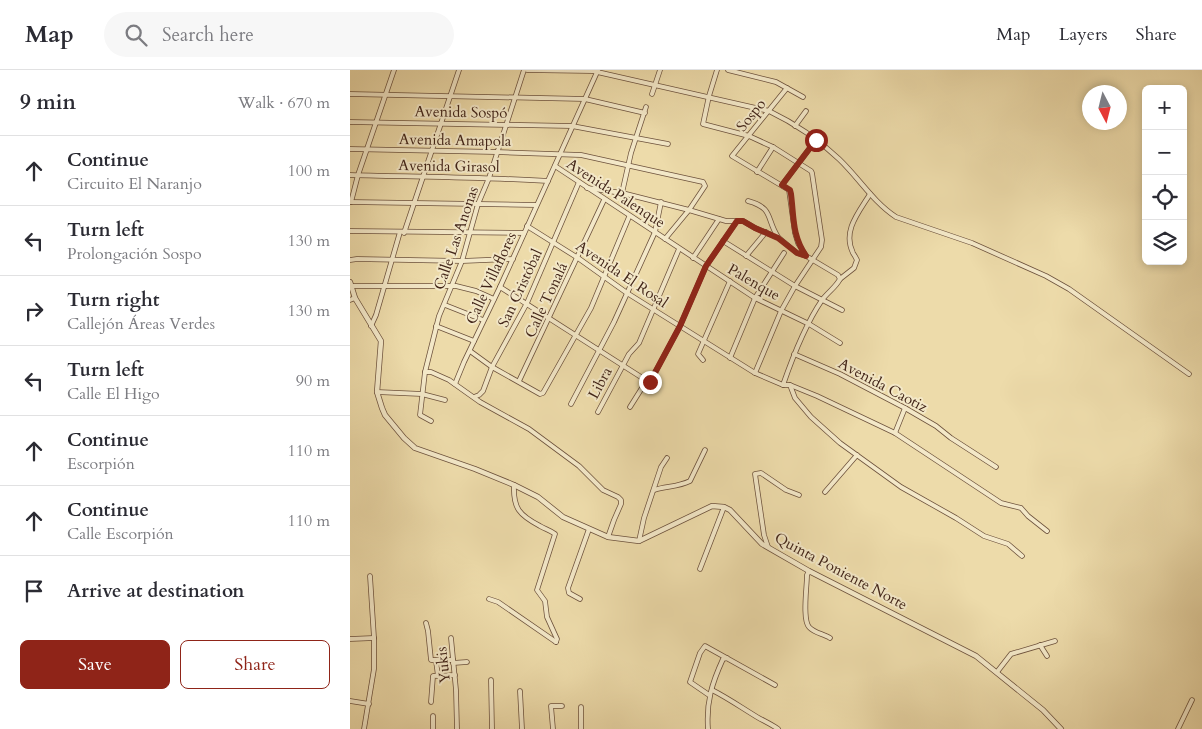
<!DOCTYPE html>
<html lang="en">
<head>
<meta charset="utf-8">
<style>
	body { margin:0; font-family:Cardo,serif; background:#f7f7f7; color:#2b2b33 }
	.controls { position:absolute; right:15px; top:15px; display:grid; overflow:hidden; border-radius:8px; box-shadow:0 2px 8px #0003 }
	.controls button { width:45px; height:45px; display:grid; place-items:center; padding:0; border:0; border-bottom:1px solid #e1e1e2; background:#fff; color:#2b2b33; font:25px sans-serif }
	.compass { position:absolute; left:732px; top:15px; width:45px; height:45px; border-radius:50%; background:#fff; box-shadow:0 2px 8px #0003; rotate:173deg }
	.stop { position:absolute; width:15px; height:15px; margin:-11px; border:4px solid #8f2418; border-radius:50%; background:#fff }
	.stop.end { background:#8f2418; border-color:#fff; box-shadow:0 1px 5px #0008 }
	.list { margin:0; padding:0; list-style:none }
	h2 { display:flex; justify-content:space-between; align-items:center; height:65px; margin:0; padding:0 20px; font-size:21px }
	h2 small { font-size:16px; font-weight:400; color:#7c7c81 }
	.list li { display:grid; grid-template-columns:32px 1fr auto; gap:15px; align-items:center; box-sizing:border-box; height:70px; padding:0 20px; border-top:1px solid #e1e1e2 }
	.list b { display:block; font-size:19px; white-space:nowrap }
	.list p { margin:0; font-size:16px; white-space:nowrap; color:#7c7c81 }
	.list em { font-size:16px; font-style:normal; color:#7c7c81 }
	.actions { display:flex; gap:10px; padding:15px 20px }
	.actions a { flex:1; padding:11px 0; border:1px solid #8f2418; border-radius:8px; text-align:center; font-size:18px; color:#8f2418 }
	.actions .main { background:#8f2418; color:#fff }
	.icon { flex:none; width:28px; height:28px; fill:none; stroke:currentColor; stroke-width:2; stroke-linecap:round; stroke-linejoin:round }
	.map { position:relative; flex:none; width:852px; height:659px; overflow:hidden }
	header { display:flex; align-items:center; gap:30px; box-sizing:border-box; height:70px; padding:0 25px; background:#fff; border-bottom:1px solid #e1e1e2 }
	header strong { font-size:24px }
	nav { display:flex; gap:28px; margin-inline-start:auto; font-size:18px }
	.search { width:350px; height:45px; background:#f7f7f7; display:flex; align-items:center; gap:12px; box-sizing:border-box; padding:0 18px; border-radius:28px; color:#7c7c81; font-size:19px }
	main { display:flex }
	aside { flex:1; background:#fff }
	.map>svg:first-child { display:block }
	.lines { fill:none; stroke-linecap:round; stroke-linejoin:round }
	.minor-casing { stroke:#6d523d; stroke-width:5.5 }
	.tertiary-casing { stroke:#6d523d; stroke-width:6 }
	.minor { stroke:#f3e8c8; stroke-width:4 }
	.tertiary { stroke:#f3e8c8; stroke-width:4.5 }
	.route { stroke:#8f2418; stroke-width:6 }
	.labels { text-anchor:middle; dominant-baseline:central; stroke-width:4; stroke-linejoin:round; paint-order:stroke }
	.street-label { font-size:15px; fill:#422519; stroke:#f3e8c8 }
</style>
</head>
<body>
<header>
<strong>Map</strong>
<div class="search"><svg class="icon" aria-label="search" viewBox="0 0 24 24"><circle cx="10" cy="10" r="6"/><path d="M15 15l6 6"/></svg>Search here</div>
<nav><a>Map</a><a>Layers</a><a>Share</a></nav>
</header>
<main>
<aside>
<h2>9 min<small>Walk · 670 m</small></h2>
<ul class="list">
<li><svg class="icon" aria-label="ahead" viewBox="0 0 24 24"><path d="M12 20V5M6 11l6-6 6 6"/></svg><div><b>Continue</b><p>Circuito El Naranjo</p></div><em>100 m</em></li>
<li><svg class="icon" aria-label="left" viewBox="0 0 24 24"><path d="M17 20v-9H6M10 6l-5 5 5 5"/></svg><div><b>Turn left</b><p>Prolongación Sospo</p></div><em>130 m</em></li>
<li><svg class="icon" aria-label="right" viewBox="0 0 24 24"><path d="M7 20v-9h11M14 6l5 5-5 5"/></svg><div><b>Turn right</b><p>Callejón Áreas Verdes</p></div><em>130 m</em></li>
<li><svg class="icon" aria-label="left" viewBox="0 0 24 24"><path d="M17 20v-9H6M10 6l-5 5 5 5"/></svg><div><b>Turn left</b><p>Calle El Higo</p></div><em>90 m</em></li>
<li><svg class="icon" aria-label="ahead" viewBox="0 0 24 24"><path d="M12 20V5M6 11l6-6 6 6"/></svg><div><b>Continue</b><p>Escorpión</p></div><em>110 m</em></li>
<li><svg class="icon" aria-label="ahead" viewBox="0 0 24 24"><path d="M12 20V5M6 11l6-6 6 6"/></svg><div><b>Continue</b><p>Calle Escorpión</p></div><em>110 m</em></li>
<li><svg class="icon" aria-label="arrive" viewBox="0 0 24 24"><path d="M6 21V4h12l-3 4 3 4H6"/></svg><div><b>Arrive at destination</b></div></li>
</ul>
<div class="actions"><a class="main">Save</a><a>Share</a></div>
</aside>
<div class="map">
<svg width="852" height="659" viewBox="0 0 852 659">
	<rect width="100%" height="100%" fill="#eddbaa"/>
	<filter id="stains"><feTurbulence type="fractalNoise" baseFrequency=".004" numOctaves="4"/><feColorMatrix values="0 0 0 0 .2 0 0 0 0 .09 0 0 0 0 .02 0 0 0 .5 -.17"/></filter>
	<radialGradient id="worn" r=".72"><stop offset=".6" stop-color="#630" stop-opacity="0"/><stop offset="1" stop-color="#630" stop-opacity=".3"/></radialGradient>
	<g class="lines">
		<defs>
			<g id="minor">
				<path d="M177 0 243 1 419 41C444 53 469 70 489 89 509 108 523 132 546 147L622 173 696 206 719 219 839 304"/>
				<polyline points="367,0 359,26 353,54 399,66 423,77 461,101 462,103 472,170 471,177 445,216 431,241 405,303"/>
				<polyline points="378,0 426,12 453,27"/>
				<polyline points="437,18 382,86 439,120 445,163 448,173 456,186"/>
				<polyline points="0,24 235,29 295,43"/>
				<polyline points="302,24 310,0"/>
				<polyline points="0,52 222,56 318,74"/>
				<polyline points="445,56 456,41"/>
				<polyline points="0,79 146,82 231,85 353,112 355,116 339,140 315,169"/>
				<polyline points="205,96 405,228 459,254 490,273"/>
				<polyline points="407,102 423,77"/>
				<path d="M0 105C66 107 132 107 198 111"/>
				<polyline points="432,115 466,70"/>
				<path d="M237 118 272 123 339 140 376 151H393L405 158 429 168 447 183 456 186 488 205 490 209C486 217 478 222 472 230 455 255 443 286 433 315"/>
				<polyline points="272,123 281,83 296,37"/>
				<path d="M398 131C424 138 416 149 428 167"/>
				<polyline points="0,132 186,135"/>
				<polyline points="1,132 8,105 44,0"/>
				<polyline points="177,156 228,188 277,223 405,303 433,315 440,315 467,326 545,363 651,433 671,438 678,446 697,461"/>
				<polyline points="0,161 174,163"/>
				<polyline points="54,163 109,0"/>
				<polyline points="373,171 445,216 492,240"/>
				<polyline points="396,186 416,162"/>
				<polyline points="343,188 369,149"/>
				<polyline points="0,190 7,189 112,191 163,189"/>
				<path d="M490 209 504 198 507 190C506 188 505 186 503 183 492 161 509 142 520 124"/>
				<polyline points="1,216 106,216 126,221 144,229"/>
				<polyline points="150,217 305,316"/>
				<polyline points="0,230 5,228"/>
				<polyline points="95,235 133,250"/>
				<polyline points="21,256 26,245 50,162"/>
				<polyline points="86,256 124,271"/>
				<polyline points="120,281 142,297 190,324 193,323 241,238 279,147"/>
				<polyline points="444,284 490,304 555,338 586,356 601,368 646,397"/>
				<polyline points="380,288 405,228 434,183"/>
				<polyline points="353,290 348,284 380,211"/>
				<polyline points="75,302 81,302 99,310 130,332 179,359 229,396 253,420 268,427 271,430 271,434 264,450 258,467"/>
				<polyline points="169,311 254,130"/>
				<polyline points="300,312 330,256 356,196 387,151"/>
				<polyline points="105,314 114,292 150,217 248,0"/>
				<polyline points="440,315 445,328 461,347 490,373 551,417 606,448 634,466 658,474 672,486"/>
				<polyline points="27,322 72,324 95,330"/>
				<polyline points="124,327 129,325 133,321 142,297 177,233 229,112"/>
				<polyline points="221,334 264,252 305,162 311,132"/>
				<polyline points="280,337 297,310"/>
				<polyline points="248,342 279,284 289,273 329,179"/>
				<polyline points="81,351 70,345 75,302 89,246 112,191 128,134 139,108 174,0"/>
				<polyline points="545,363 555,338"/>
				<path d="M164 415C163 438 169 445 190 456 195 459 200 460 205 464L187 520 195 531 197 547 207 569 206 572"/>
				<path d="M304 420C317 416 328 417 340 411L355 380"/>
				<polyline points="475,422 507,385"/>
				<polyline points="289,471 294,448 311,397 317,388"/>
				<polyline points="418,477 414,465 405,404 411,403 436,420 449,425"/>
				<polyline points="350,499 374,437"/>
				<path d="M459 501 457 505C457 517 452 549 459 557 464 563 474 564 480 568"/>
				<polyline points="139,529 148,532 206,572"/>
				<polyline points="230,529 219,523 218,518 239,459"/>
				<polyline points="76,553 78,561 81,590 103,590"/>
				<polyline points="101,568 106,620 107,659"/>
				<polyline points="0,569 24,568"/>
				<polyline points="690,575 697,586"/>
				<polyline points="86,591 88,606"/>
				<polyline points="103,593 117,592"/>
				<polyline points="647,602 661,584 705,571"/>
				<polyline points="141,610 142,659"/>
				<path d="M362 620C378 628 392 638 407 647 414 651 421 654 428 659"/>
				<polyline points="170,621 172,659"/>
				<polyline points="359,625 340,612 350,583 355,576 425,615"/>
				<polyline points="0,631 19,634"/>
				<polyline points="81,632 83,606 105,605"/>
				<polyline points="83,646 83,659"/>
				<polyline points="14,659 24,599 24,568 20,506"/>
				<polyline points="203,659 201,636 212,636"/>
				<polyline points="231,659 231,637"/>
				<path d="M358 659C356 632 362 613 373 589L377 588"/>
				<polyline points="828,659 842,630"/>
			</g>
			<polyline id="tertiary" points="0,212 5,228 31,271 27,322 32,338 35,345 54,368 65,378 125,399 164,415 188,427 213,447 258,467 289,471 362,436 374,437 380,440 412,474 459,501 626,586 693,640 711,659"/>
		</defs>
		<use href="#minor" class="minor-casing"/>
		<use href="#tertiary" class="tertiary-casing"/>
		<use href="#minor" class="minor"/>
		<use href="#tertiary" class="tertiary"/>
	</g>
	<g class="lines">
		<path class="route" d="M300 312 330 256 356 196 387 151H393L405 158 428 168 447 183 456 186C442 165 444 148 441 124L440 120 432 115 466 70"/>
	</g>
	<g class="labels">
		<g class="street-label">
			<text transform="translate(111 42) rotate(1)">Avenida Sospó</text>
			<text transform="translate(401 45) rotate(-51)">Sospo</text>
			<text transform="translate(105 70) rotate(1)">Avenida Amapola</text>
			<text transform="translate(99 96) rotate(1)">Avenida Girasol</text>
			<text transform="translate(266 123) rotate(33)">Avenida Palenque</text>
			<text transform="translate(106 168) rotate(-71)">Calle Las Anonas</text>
			<text transform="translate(272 204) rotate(34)">Avenida El Rosal</text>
			<text transform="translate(141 208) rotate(-65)">Calle Villaflores</text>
			<text transform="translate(404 212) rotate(30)">Palenque</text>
			<text transform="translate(170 218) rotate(-65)">San Cristóbal</text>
			<text transform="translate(196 230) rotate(-65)">Calle Tonalá</text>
			<text transform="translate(250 313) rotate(-62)">Libra</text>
			<text transform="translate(533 315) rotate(28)">Avenida Caotiz</text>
			<text transform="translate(491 501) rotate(28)">Quinta Poniente Norte</text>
			<text transform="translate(93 595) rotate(-96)">Yukis</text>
		</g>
	</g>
	<rect width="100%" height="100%" filter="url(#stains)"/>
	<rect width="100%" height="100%" fill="url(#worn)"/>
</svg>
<div class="controls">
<button>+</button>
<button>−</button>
<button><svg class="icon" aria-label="locate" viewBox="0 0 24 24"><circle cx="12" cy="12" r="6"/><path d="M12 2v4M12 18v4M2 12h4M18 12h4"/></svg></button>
<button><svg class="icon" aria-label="layers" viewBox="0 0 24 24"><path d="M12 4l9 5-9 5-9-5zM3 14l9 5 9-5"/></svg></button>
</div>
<svg class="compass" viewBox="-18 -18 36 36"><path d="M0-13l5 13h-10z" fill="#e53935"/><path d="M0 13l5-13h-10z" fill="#7c7c81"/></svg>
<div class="stop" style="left:466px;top:70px"></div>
<div class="stop end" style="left:300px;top:312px"></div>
</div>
</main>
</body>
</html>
